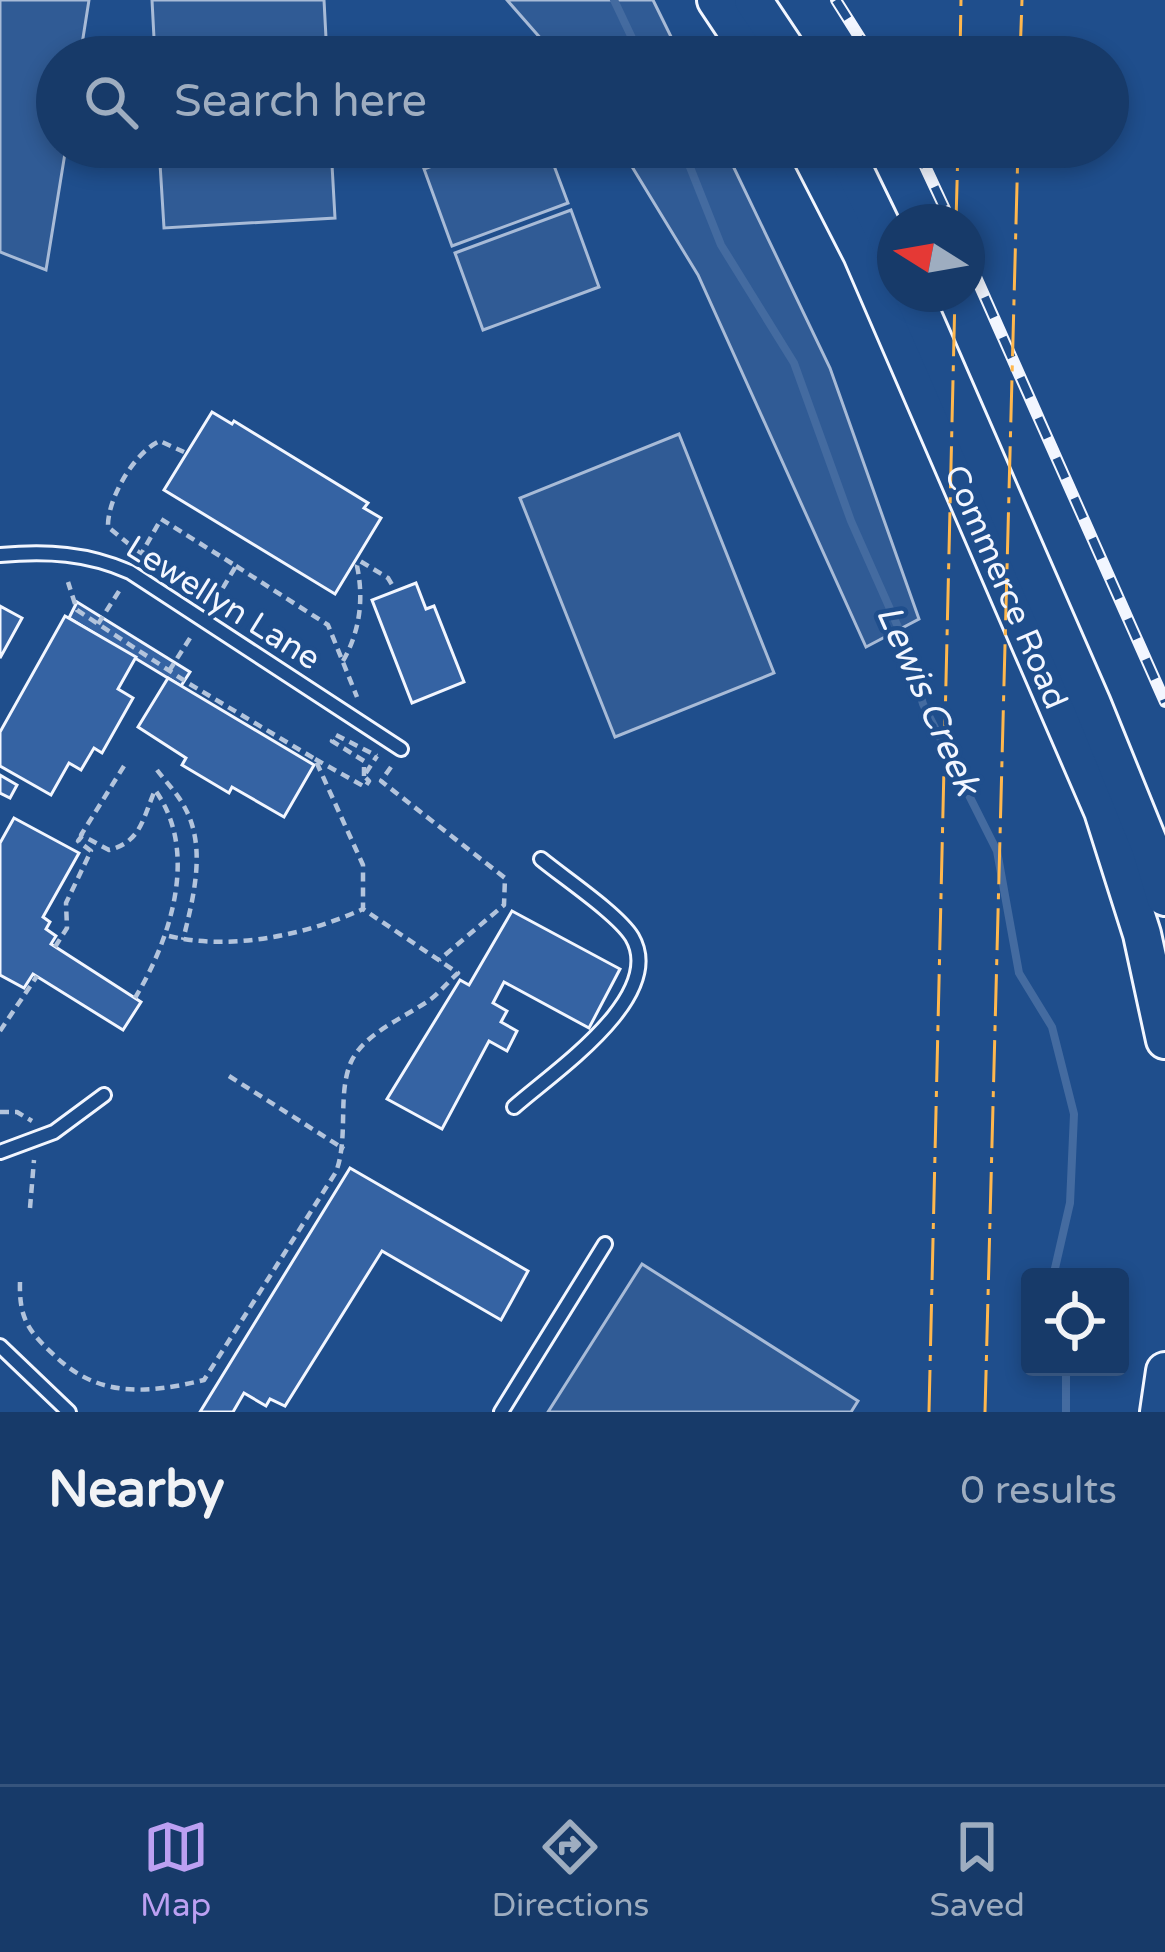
<!DOCTYPE html>
<html lang="en">
<head>
<meta charset="utf-8">
<style>
	body { margin:0; font-family:"Varela Round",sans-serif; background:#244571; color:#f1f3f6 }
	.controls { position:absolute; right:36px; bottom:36px; display:grid; overflow:hidden; border-radius:12px; box-shadow:0 6px 18px #0003 }
	.controls button { width:108px; height:108px; display:grid; place-items:center; padding:0; border:0; border-bottom:3px solid #36547d; background:#173a69; color:#f1f3f6; font:60px sans-serif }
	.compass { position:absolute; left:877px; top:204px; width:108px; height:108px; border-radius:50%; background:#173a69; box-shadow:0 6px 18px #0003; rotate:281deg }
	.list { margin:0; padding:0; list-style:none }
	h2 { display:flex; justify-content:space-between; align-items:center; height:156px; margin:0; padding:0 48px; font-size:51px }
	h2 small { font-size:39px; font-weight:400; color:#9eadc0 }
	.icon { flex:none; width:66px; height:66px; fill:none; stroke:currentColor; stroke-width:2; stroke-linecap:round; stroke-linejoin:round }
	.map { position:relative; flex:none; width:1165px; height:1412px; overflow:hidden }
	.search { position:absolute; background:#173a69; box-shadow:0 6px 18px #0003; left:36px; right:36px; top:36px; height:132px; display:flex; align-items:center; gap:30px; box-sizing:border-box; padding:0 42px; border-radius:66px; color:#9eadc0; font-size:45px }
	.sheet { height:372px; background:#173a69 }
	nav { display:flex; justify-content:space-around; align-items:center; box-sizing:border-box; height:168px; border-top:3px solid #36547d; background:#173a69; font-size:33px; color:#9eadc0 }
	nav a { display:grid; justify-items:center; gap:6px }
	nav .on { color:#bca0f2 }
	.map>svg:first-child { display:block }
	.green { fill:#305b95; stroke:#a8bbd7; stroke-width:3 }
	.lines { fill:none; stroke-linecap:round; stroke-linejoin:round }
	.stream { stroke:#446ba0; stroke-width:8 }
	.building { fill:#3563a3; stroke:#f2f6ff; stroke-width:3 }
	.service-casing { stroke:#f2f6ff; stroke-width:18 }
	.primary-casing { stroke:#f2f6ff; stroke-width:42 }
	.path { stroke:#b3c4dc; stroke-width:4.5; stroke-dasharray:9 6; stroke-linecap:butt }
	.service { stroke:#1f4e8c; stroke-width:12 }
	.primary { stroke:#1f4e8c; stroke-width:36 }
	.rail-casing { stroke:#f2f6ff; stroke-width:12 }
	.rail { stroke:#1f4e8c; stroke-width:8; stroke-dasharray:22; stroke-linecap:butt }
	.power { stroke:#ffb74d; stroke-width:3; stroke-dasharray:42 9 6 9; stroke-linecap:butt }
	.labels { text-anchor:middle; dominant-baseline:central; stroke-width:9; stroke-linejoin:round; paint-order:stroke }
	.street-label { font-size:33px; fill:#f2f6ff; stroke:#1f4e8c }
	.water-label { font-size:36px; font-style:italic; fill:#f2f6ff; stroke:#1f4e8c }
</style>
</head>
<body>
<div class="map">
<svg width="1165" height="1412" viewBox="0 0 1165 1412">
	<rect width="100%" height="100%" fill="#1f4e8c"/>
	<g class="green">
		<polygon points="0,0 89,0 80,57 57,57 57,147 66,147 46,270 0,252"/>
		<polygon points="152,0 324,0 327,57 155,57"/>
		<polygon points="507,0 653,0 681,57 557,57"/>
		<polygon points="159,147 331,147 335,218 164,228"/>
		<polygon points="483,147 547,147 568,203 452,246 424,169"/>
		<polygon points="620,147 724,147 830,368 919,619 866,647 698,275"/>
		<polygon points="571,210 599,287 483,330 455,253"/>
		<polygon points="679,434 774,673 615,737 520,498"/>
		<polygon points="642,1264 858,1401 851,1412 548,1412"/>
	</g>
	<g class="lines">
		<g class="stream">
			<polyline points="614,0 641,57"/>
			<polyline points="682,147 721,245 794,363 851,521 906,645 923,704 997,851 1019,973 1052,1027 1074,1114 1070,1203 1053,1277"/>
			<polyline points="1066,1367 1066,1412"/>
		</g>
	</g>
	<g class="building">
		<polygon points="212,412 232,424 234,421 368,503 364,508 381,518 335,594 164,490"/>
		<polygon points="416,583 426,609 434,606 464,682 412,703 372,600"/>
		<polygon points="77,602 190,672 181,686 69,618"/>
		<polygon points="0,606 22,618 0,658"/>
		<polygon points="65,616 136,657 118,689 133,698 102,753 94,748 81,770 69,763 51,795 0,766 0,732"/>
		<polygon points="168,678 314,765 284,817 232,787 229,793 182,765 186,758 138,727"/>
		<polygon points="0,775 17,785 10,798 0,793"/>
		<polygon points="14,818 79,853 43,917 50,922 46,929 56,936 51,944 141,1002 123,1030 33,974 24,988 0,975 0,843"/>
		<polygon points="512,911 620,969 589,1028 504,982 493,1003 507,1011 501,1022 517,1031 507,1051 489,1041 442,1129 387,1099 460,980 469,985"/>
		<polygon points="350,1168 528,1271 501,1320 382,1251 285,1406 270,1399 266,1406 244,1393 233,1412 200,1412"/>
	</g>
	<g class="lines">
		<defs>
			<g id="service">
				<path d="M0 555C47 551 87 553 130 572L401 749"/>
				<path d="M514 1107C552 1073 667 997 632 937 618 914 564 878 541 859"/>
				<polyline points="0,1152 54,1132 104,1095"/>
				<polyline points="0,1346 69,1412"/>
				<polyline points="501,1412 605,1244"/>
			</g>
			<g id="primary">
				<polyline points="716,0 754,57"/>
				<polyline points="753,0 791,57"/>
				<path id="s1" d="M807 147 862 254 1103 811 1142 934 1165 1040"/>
				<polyline points="843,147 895,254"/>
				<polyline points="913,294 1092,704 1150,847 1165,897"/>
				<polyline points="1159,1412 1165,1371"/>
			</g>
		</defs>
		<use href="#service" class="service-casing"/>
		<use href="#primary" class="primary-casing"/>
		<g class="path">
			<path d="M141 554 108 527C107 500 134 452 160 441L184 452"/>
			<polyline points="139,558 161,519 236,566 212,606"/>
			<polyline points="236,566 328,625 357,697"/>
			<polyline points="98,624 121,588"/>
			<path d="M343 661C360 631 364 599 357 566L360 561 388 578 394 588"/>
			<polyline points="169,671 192,635"/>
			<polyline points="315,759 365,787 369,781 364,776 377,756"/>
			<path d="M124 766 81 835 109 850C141 842 143 818 155 790 200 852 170 940 135 998"/>
			<polyline points="391,767 381,781 505,878 504,905 439,960"/>
			<path d="M157 770C166 782 178 794 185 808 207 848 193 899 183 940"/>
			<polyline points="364,776 364,761 332,741 336,735 377,756"/>
			<path d="M169 936C231 951 306 935 363 909"/>
			<polyline points="55,947 67,928 66,903 91,851 78,841 82,836"/>
			<polyline points="0,1031 37,976"/>
			<polyline points="229,1076 344,1149"/>
			<polyline points="0,1112 17,1112 32,1121"/>
			<polyline points="30,1208 34,1160"/>
			<path d="M20 1282C19 1318 28 1331 54 1355 98 1398 147 1394 204 1380L336 1172C349 1137 337 1094 351 1062 364 1033 406 1017 431 999 441 991 449 981 458 973L363 909V865L315 759 188 683 77 610 68 582"/>
		</g>
		<use href="#service" class="service"/>
		<use href="#primary" class="primary"/>
		<defs>
			<g id="rail">
				<polyline points="836,0 872,57"/>
				<polyline points="916,147 951,222"/>
				<polyline points="967,257 1165,702"/>
			</g>
		</defs>
		<use href="#rail" class="rail-casing"/>
		<use href="#rail" class="rail"/>
		<g class="power">
			<polyline points="960,57 961,0"/>
			<polyline points="1020,57 1022,0"/>
			<polyline points="956,222 958,147"/>
			<polyline points="929,1412 955,294"/>
			<polyline points="985,1412 1018,147"/>
		</g>
	</g>
	<g class="labels">
		<g class="street-label">
			<text stroke="none"><textPath href="#s1" startOffset="483">Commerce Road</textPath></text>
			<text transform="translate(223 603) rotate(32)">Lewellyn Lane</text>
		</g>
		<g class="water-label">
			<text transform="translate(928 700) rotate(66)">Lewis Creek</text>
		</g>
	</g>
</svg>
<div class="controls">
<button><svg class="icon" aria-label="locate" viewBox="0 0 24 24"><circle cx="12" cy="12" r="6"/><path d="M12 2v4M12 18v4M2 12h4M18 12h4"/></svg></button>
</div>
<svg class="compass" viewBox="-18 -18 36 36"><path d="M0-13l5 13h-10z" fill="#e53935"/><path d="M0 13l5-13h-10z" fill="#9eadc0"/></svg>
<div class="search"><svg class="icon" aria-label="search" viewBox="0 0 24 24"><circle cx="10" cy="10" r="6"/><path d="M15 15l6 6"/></svg>Search here</div>
</div>
<section class="sheet">
<h2>Nearby<small>0 results</small></h2>
<ul class="list">
</ul>
</section>
<nav>
<a class="on"><svg class="icon" aria-label="map" viewBox="0 0 24 24"><path d="M3 6l6-2 6 2 6-2v14l-6 2-6-2-6 2zM9 4v14M15 6v14"/></svg>Map</a>
<a><svg class="icon" aria-label="directions" viewBox="0 0 24 24"><path d="M12 3l9 9-9 9-9-9zM9 14v-3h6M13 9l2 2-2 2"/></svg>Directions</a>
<a><svg class="icon" aria-label="saved" viewBox="0 0 24 24"><path d="M7 4h10v16l-5-4-5 4z"/></svg>Saved</a>
</nav>
</body>
</html>
